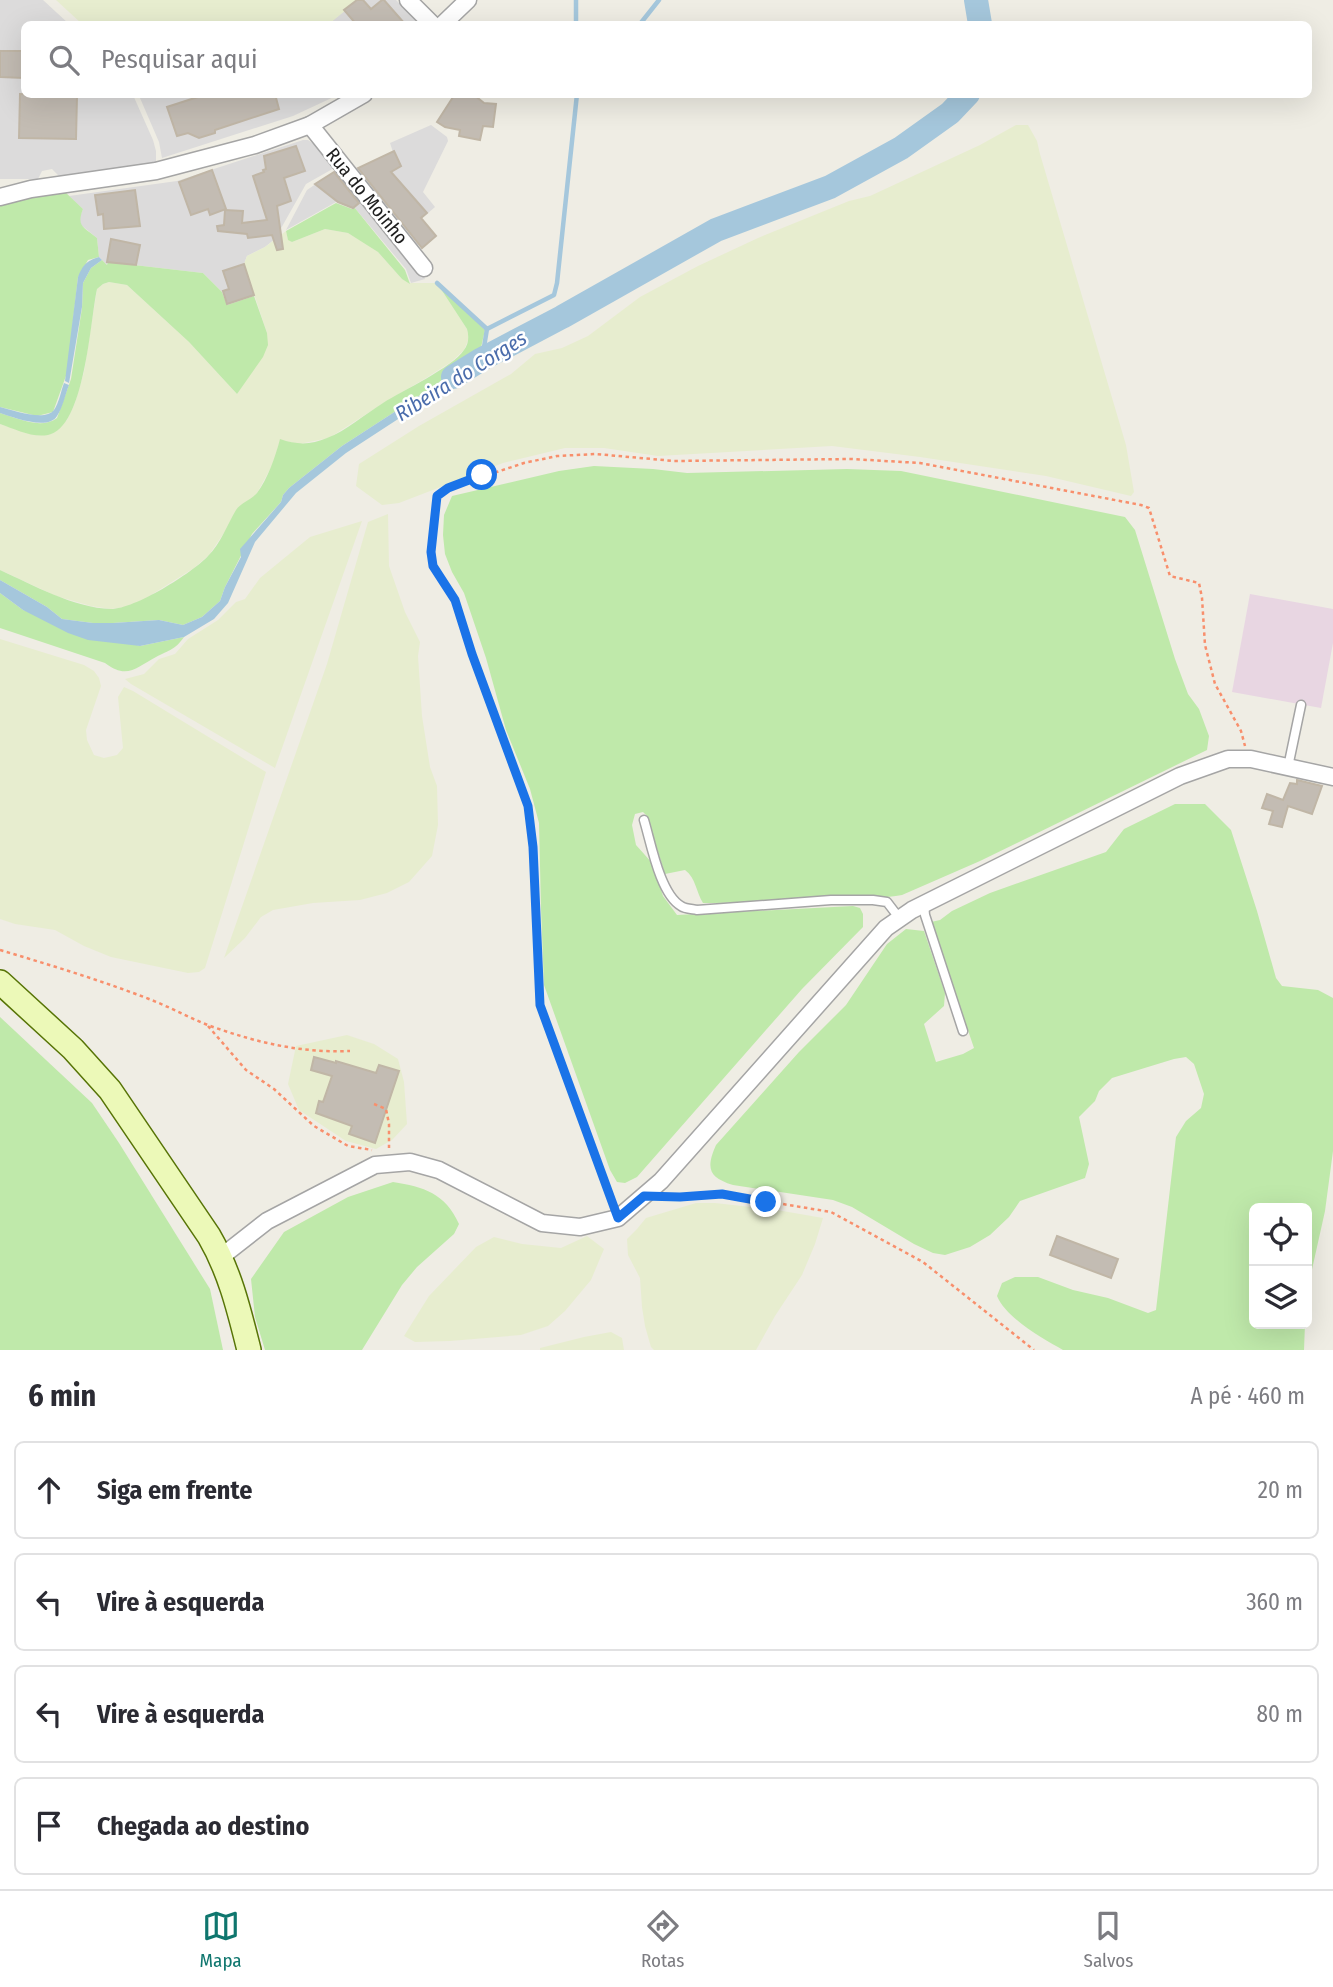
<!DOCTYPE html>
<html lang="pt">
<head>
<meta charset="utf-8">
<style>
	body { margin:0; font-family:"Fira Sans Condensed",sans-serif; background:#f7f7f7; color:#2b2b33 }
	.controls { position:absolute; right:21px; bottom:21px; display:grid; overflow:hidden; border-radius:10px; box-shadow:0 7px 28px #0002 }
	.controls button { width:63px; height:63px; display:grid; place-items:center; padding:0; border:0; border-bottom:2px solid #e1e1e2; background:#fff; color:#2b2b33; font:35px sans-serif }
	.stop { position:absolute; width:21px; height:21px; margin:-16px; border:5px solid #1a73e8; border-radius:50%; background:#fff }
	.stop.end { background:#1a73e8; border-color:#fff; box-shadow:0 2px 7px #0008 }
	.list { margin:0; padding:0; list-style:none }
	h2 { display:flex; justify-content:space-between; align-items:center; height:91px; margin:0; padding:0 28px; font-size:30px }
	h2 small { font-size:23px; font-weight:400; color:#7c7c81 }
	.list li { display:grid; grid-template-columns:46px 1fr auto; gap:21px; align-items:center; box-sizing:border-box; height:98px; margin:0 14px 14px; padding:0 14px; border:2px solid #e1e1e2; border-radius:10px }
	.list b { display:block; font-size:26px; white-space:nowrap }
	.list em { font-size:23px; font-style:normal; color:#7c7c81 }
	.icon { flex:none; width:38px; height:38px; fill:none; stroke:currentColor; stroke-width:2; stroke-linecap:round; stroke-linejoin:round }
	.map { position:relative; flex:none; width:1333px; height:1350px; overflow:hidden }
	.search { position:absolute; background:#fff; box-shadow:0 7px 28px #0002; left:21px; right:21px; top:21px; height:77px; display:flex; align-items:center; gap:18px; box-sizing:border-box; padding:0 24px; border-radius:10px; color:#7c7c81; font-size:26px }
	.sheet { height:539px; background:#fff }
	nav { display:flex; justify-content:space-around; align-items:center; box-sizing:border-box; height:98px; border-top:2px solid #e1e1e2; background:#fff; font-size:19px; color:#7c7c81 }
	nav a { display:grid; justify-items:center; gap:4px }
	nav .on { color:#0f766e }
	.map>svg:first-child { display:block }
	.residential { fill:#dcdbdb }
	.industrial { fill:#e8d6e2 }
	.farmland { fill:#e7edcf }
	.grass { fill:#bfe9aa }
	.water { fill:#a5c7dc }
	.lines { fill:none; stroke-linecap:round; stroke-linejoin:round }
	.stream { stroke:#a5c7dc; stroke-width:4.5 }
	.river { stroke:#a5c7dc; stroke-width:24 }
	.building { fill:#c3bcb3; stroke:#c0b6a6; stroke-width:2 }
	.service-casing { stroke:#a5a5a5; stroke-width:11 }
	.minor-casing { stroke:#a5a5a5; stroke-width:19 }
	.secondary-casing { stroke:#577406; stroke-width:26 }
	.path { stroke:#f88f6c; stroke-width:2.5; stroke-dasharray:3.5 3.5; stroke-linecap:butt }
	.service { stroke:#fff; stroke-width:8 }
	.minor { stroke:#fff; stroke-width:16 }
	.secondary { stroke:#ecf9b8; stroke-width:23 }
	.route { stroke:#1a73e8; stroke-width:9 }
	.labels { text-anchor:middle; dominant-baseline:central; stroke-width:5; stroke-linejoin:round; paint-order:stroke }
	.street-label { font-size:19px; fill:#1e1e1e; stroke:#fff }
	.water-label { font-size:21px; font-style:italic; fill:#4b6dac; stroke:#fff }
</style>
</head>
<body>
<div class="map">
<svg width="1333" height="1350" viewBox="0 0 1333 1350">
	<rect width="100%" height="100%" fill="#efede4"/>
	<g class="residential">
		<polygon points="0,0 43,0 69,24 24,24 24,94 133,95 153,140 156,151 156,162 59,176 52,169 42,171 38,179 0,179"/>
		<polygon points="358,0 396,0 415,19 415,24 328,24"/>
		<polygon points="151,94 338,95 293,116 162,158 159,142 140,98"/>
		<polygon points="431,125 447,137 448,141 423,192 435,207 421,219 436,236 424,246 422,243 416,247 353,171 393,152 390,143"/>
		<polygon points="303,140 308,140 317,146 336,167 306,184 275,239 265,247 247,256 244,264 254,296 227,305 222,292 203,273 108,262 107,265 99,257 97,238 81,225 79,219 83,209 69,196 177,181"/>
		<polygon points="338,169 420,266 425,279 411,283 406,269 354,207 353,208 336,202 286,230 307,190"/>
	</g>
	<polygon class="industrial" points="1250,594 1333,609 1333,643 1321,708 1232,692"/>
	<g class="farmland">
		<polygon points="56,0 358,0 329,24 82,24"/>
		<polygon points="1016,125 1028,125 1037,141 1040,154 1126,445 1134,492 1131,496 1046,476 920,457 832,446 658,456 604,448 565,448 503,463 399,503 382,505 356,486 359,464 419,426 511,374 535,354 562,348 588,336 640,297 698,266 758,238 849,201 870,196 980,145"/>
		<polygon points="325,229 348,233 364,242 378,252 402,279 410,283 437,283 467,329 469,338 464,350 451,362 426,378 382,404 329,438 299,444 280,440 274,462 256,495 238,508 228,527 209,555 194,568 140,602 125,607 111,609 91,606 56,596 0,570 0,424 27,433 41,435 51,434 67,420 75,403 84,372 97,289 103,284 109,282 127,285 189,342 237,394 267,333 244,264 247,256 265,247 286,231 288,239 292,242"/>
		<polygon points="388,514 389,566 405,612 420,642 418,656 422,716 430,767 437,786 438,825 432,856 409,882 387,893 360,900 313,903 273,910 261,917 245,938 224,958 327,664 368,522"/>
		<polygon points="362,521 275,768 131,684 125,679 144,674 159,659 175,654 188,639 218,620 236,602 245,599 260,578 310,537"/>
		<polygon points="0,639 84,665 94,671 99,678 101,686 86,730 87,740 94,755 104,758 117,755 123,748 118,697 124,687 133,691 266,772 205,968 199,972 188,973 111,957 84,946 55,930 15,924 0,919"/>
		<polygon points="347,1035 374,1044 398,1059 404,1082 407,1124 392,1140 376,1149 346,1141 299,1110 288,1084 296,1046"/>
		<polygon points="696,1203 715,1203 777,1210 823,1218 815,1244 802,1275 775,1316 756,1350 654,1350 651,1347 645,1326 642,1307 640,1278 628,1255 627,1239 637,1229 646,1218"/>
		<polygon points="587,1236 604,1249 591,1280 565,1311 548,1326 521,1335 450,1341 415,1342 404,1336 429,1296 476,1247 494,1237 522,1244 561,1248"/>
		<polygon points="611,1332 622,1338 624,1350 540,1350 540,1348 584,1337"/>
	</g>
	<g class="grass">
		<path d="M64 191 83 209C76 227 84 227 97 238L99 257 88 260 78 277 67 373 53 412 37 416 0 407V202Z"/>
		<polygon points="336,203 352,209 354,207 405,270 410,284 402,279 378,252 348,233 325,229 292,242 288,240 286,231"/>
		<path d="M102 260 107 265 108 262 203 273 222 292 227 305 254 296 267 333 268 345 263 357 237 394 189 342 127 285 109 282 103 284 97 289C90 321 85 428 48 435 32 438 15 429 0 424V413C17 418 41 430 57 418L71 379 82 308 83 283 91 268Z"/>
		<path d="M437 283 485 330 480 352 433 387 342 446 289 488 283 495 281 502 252 534 225 587 220 601 202 617 183 625 159 620 113 623H93L62 619 47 607 0 580V570C33 585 74 608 111 609 135 609 192 573 208 556 221 543 227 525 236 510 241 503 251 500 257 493 268 478 275 458 280 439 297 445 311 445 327 438 346 431 365 414 383 403 402 391 453 367 464 350 469 343 469 336 467 329Z"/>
		<path d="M594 466 653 469 687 473 847 469 901 471 1125 517 1135 530 1175 659 1188 694 1199 709 1209 736 1207 750 980 861 902 895C878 900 854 895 830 896 788 898 746 904 703 903 696 892 696 878 685 870L665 874 647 816 643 812 635 814 632 825 636 845 653 864 663 896 677 915 853 906 860 908 863 914V927L802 989 637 1177 625 1183 617 1182 610 1170 544 985 541 909 539 823 530 789 506 730 486 658 464 593 452 572 445 554 443 535 444 515 452 496 559 471Z"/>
		<path d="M0 593 23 610 140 646 184 637C175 650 169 650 156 657 137 667 127 680 105 663L0 628Z"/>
		<path d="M1175 804H1205L1231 830 1257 911 1276 978 1282 986 1318 990 1333 998V1151L1325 1211 1307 1292V1208H1254V1324H1305L1304 1350H1063C1043 1339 1006 1318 997 1296L1002 1283 1015 1277H1038L1073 1290 1108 1298 1148 1313 1156 1310 1176 1137 1186 1121 1201 1108 1204 1094 1194 1064 1186 1057 1174 1059 1112 1078 1099 1091 1095 1101 1079 1117 1089 1164 1085 1178 1020 1201 1009 1217 990 1235 970 1247 945 1255 933 1253 914 1244 852 1207 833 1200 733 1185C708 1177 706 1168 716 1145L799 1052 846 1005 887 944 906 929 924 931 945 993 944 1006 924 1024 936 1062 963 1054 974 1048 931 922 940 920 952 911 990 893 1106 852 1124 829Z"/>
		<polygon points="0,1017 92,1103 119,1143 210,1289 223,1350 0,1350"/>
		<path d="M393 1182C424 1187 445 1193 459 1224L454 1234 417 1267 402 1285 362 1350H265L255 1317 251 1279 284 1232 348 1197Z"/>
	</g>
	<g class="water">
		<path d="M99 257 102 260 91 268 83 283 82 307 69 383 65 381 78 277C83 265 86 261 99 257Z"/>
		<polygon points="480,352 481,365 346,453 296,493 255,542 228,603 214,619 184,637 140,646 88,640 68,633 23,610 0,593 0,580 47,607 62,619 93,623 113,623 159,620 183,625 202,617 220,601 225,587 241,557 240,549 281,502 283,495 289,488 342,446 433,387"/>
		<path d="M64 383 69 385C65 395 63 407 57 416 48 431 13 417 0 413V407C13 410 45 422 54 410 59 403 61 391 64 383Z"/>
	</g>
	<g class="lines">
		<g class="stream">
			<polyline points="576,0 576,24"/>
			<polyline points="640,24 659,0"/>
			<polyline points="437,283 487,329"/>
			<polyline points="487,329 554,295 557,283 577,94"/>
			<polyline points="482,359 487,329"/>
		</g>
		<g class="river">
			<polyline points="976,0 980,24"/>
			<polyline points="453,377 482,359 562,317 716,230 830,187 901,148 950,113 968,94"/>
		</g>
	</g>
	<g class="building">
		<polygon points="357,0 363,0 371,9 382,0 384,0 405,24 356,24 344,10"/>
		<polygon points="0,51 24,51 24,78 0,77"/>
		<polygon points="20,94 77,96 76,139 19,138"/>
		<polygon points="207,94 275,94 279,109 215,130 215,133 199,138 188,133 177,136 167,107"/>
		<polygon points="455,94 473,94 484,103 496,104 493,127 483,126 480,140 459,136 460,130 445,127 437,122"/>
		<polygon points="296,146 305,171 284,178 291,201 277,206 283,249 277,250 272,235 248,238 247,234 218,231 217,226 224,225 225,210 243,211 242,223 267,220 253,176 264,172 263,170 266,169 264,156"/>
		<polygon points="394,151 401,166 391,172 427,213 421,218 436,236 422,248 358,168"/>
		<polygon points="212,170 226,209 210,215 208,209 191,215 179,182"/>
		<polygon points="334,172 359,203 353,208 338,202 315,184"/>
		<polygon points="135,190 140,226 104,229 103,214 98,215 95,195"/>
		<polygon points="111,239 140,245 136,265 107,262"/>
		<polygon points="244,264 254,295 227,304 223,291 229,289 223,271"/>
		<polygon points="1297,780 1322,786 1312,814 1288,806 1282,827 1269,824 1273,811 1262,808 1267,794 1283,800 1290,783 1297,784"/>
		<polygon points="314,1057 336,1063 336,1061 376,1073 379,1065 399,1071 375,1143 349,1134 352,1126 316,1113 319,1101 323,1102 332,1076 311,1070"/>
		<polygon points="1057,1236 1118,1259 1111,1278 1050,1255"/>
	</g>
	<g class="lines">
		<defs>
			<g id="service">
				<polyline points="1288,767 1301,705"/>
				<path d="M644 820C651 843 660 894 681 906 685 909 692 909 697 910L831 900H873L887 902 900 919"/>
				<polyline points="924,904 925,915 963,1031"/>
			</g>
			<g id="minor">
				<polyline points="408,0 432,24"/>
				<polyline points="443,24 468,0"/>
				<polyline points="310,125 424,268"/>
				<polyline points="0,197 31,189 156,171 255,145 310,125 364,94"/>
				<polyline points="221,1257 267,1221 375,1165 410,1162 439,1170 542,1223 580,1227 618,1218 661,1181 886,928 912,910 1180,776 1228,759 1251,759 1333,777"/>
			</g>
			<path id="secondary" d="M0 982 73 1049 110 1090 209 1236C230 1272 239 1310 249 1350"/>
		</defs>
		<use href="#service" class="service-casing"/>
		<use href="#minor" class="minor-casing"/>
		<use href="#secondary" class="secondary-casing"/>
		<g class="path">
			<path d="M0 950C50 965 100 980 149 999 170 1007 191 1019 213 1027 259 1043 301 1053 350 1051"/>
			<polyline points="208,1026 246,1070 274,1089 314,1126 348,1146 372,1150"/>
			<polyline points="374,1104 386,1109 389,1124 389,1148"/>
			<polyline points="665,1196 722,1194 831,1212 923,1262 1034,1350"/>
			<polyline points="613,1205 540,1005 533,847 528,806 472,654 455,600 433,566 431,552 437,496 448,488 524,463 557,456 596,454 674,461 851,459 920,463 1141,505 1149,508 1170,576 1199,583 1202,598 1205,645 1215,684 1241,731 1245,746"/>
		</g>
		<use href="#service" class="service"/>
		<use href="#minor" class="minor"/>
		<use href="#secondary" class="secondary"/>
	</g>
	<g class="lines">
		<polyline class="route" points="482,475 448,488 437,496 431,552 433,566 455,600 472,654 528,806 533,847 540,1005 618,1218 644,1196 680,1197 722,1194 766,1202"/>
	</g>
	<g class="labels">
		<g class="street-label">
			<text transform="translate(367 196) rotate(51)">Rua do Moinho</text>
		</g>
		<g class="water-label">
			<text transform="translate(461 376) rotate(-32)">Ribeira do Corges</text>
		</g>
	</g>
</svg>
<div class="controls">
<button><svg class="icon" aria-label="locate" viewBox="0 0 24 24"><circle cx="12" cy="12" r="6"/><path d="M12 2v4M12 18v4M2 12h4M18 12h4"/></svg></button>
<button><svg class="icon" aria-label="layers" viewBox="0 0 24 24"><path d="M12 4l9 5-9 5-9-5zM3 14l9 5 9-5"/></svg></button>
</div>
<div class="stop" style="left:482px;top:475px"></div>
<div class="stop end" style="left:766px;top:1202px"></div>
<div class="search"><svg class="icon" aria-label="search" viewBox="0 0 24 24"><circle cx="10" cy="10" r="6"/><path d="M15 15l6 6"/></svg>Pesquisar aqui</div>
</div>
<section class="sheet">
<h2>6 min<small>A pé · 460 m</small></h2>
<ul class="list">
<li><svg class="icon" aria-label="ahead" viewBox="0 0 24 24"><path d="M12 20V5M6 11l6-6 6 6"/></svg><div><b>Siga em frente</b></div><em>20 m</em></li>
<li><svg class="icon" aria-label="left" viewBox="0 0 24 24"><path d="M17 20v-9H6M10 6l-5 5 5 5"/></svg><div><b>Vire à esquerda</b></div><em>360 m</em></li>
<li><svg class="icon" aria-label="left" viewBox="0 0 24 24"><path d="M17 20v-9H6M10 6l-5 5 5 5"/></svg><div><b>Vire à esquerda</b></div><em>80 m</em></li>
<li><svg class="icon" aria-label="arrive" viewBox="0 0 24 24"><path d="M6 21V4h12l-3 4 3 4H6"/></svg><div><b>Chegada ao destino</b></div></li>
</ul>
</section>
<nav>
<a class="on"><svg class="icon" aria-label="map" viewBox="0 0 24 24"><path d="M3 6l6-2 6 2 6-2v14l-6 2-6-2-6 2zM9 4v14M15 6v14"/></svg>Mapa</a>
<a><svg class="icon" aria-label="directions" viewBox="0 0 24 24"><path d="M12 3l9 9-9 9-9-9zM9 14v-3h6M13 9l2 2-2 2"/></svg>Rotas</a>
<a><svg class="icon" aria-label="saved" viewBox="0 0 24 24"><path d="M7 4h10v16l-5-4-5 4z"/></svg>Salvos</a>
</nav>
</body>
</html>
